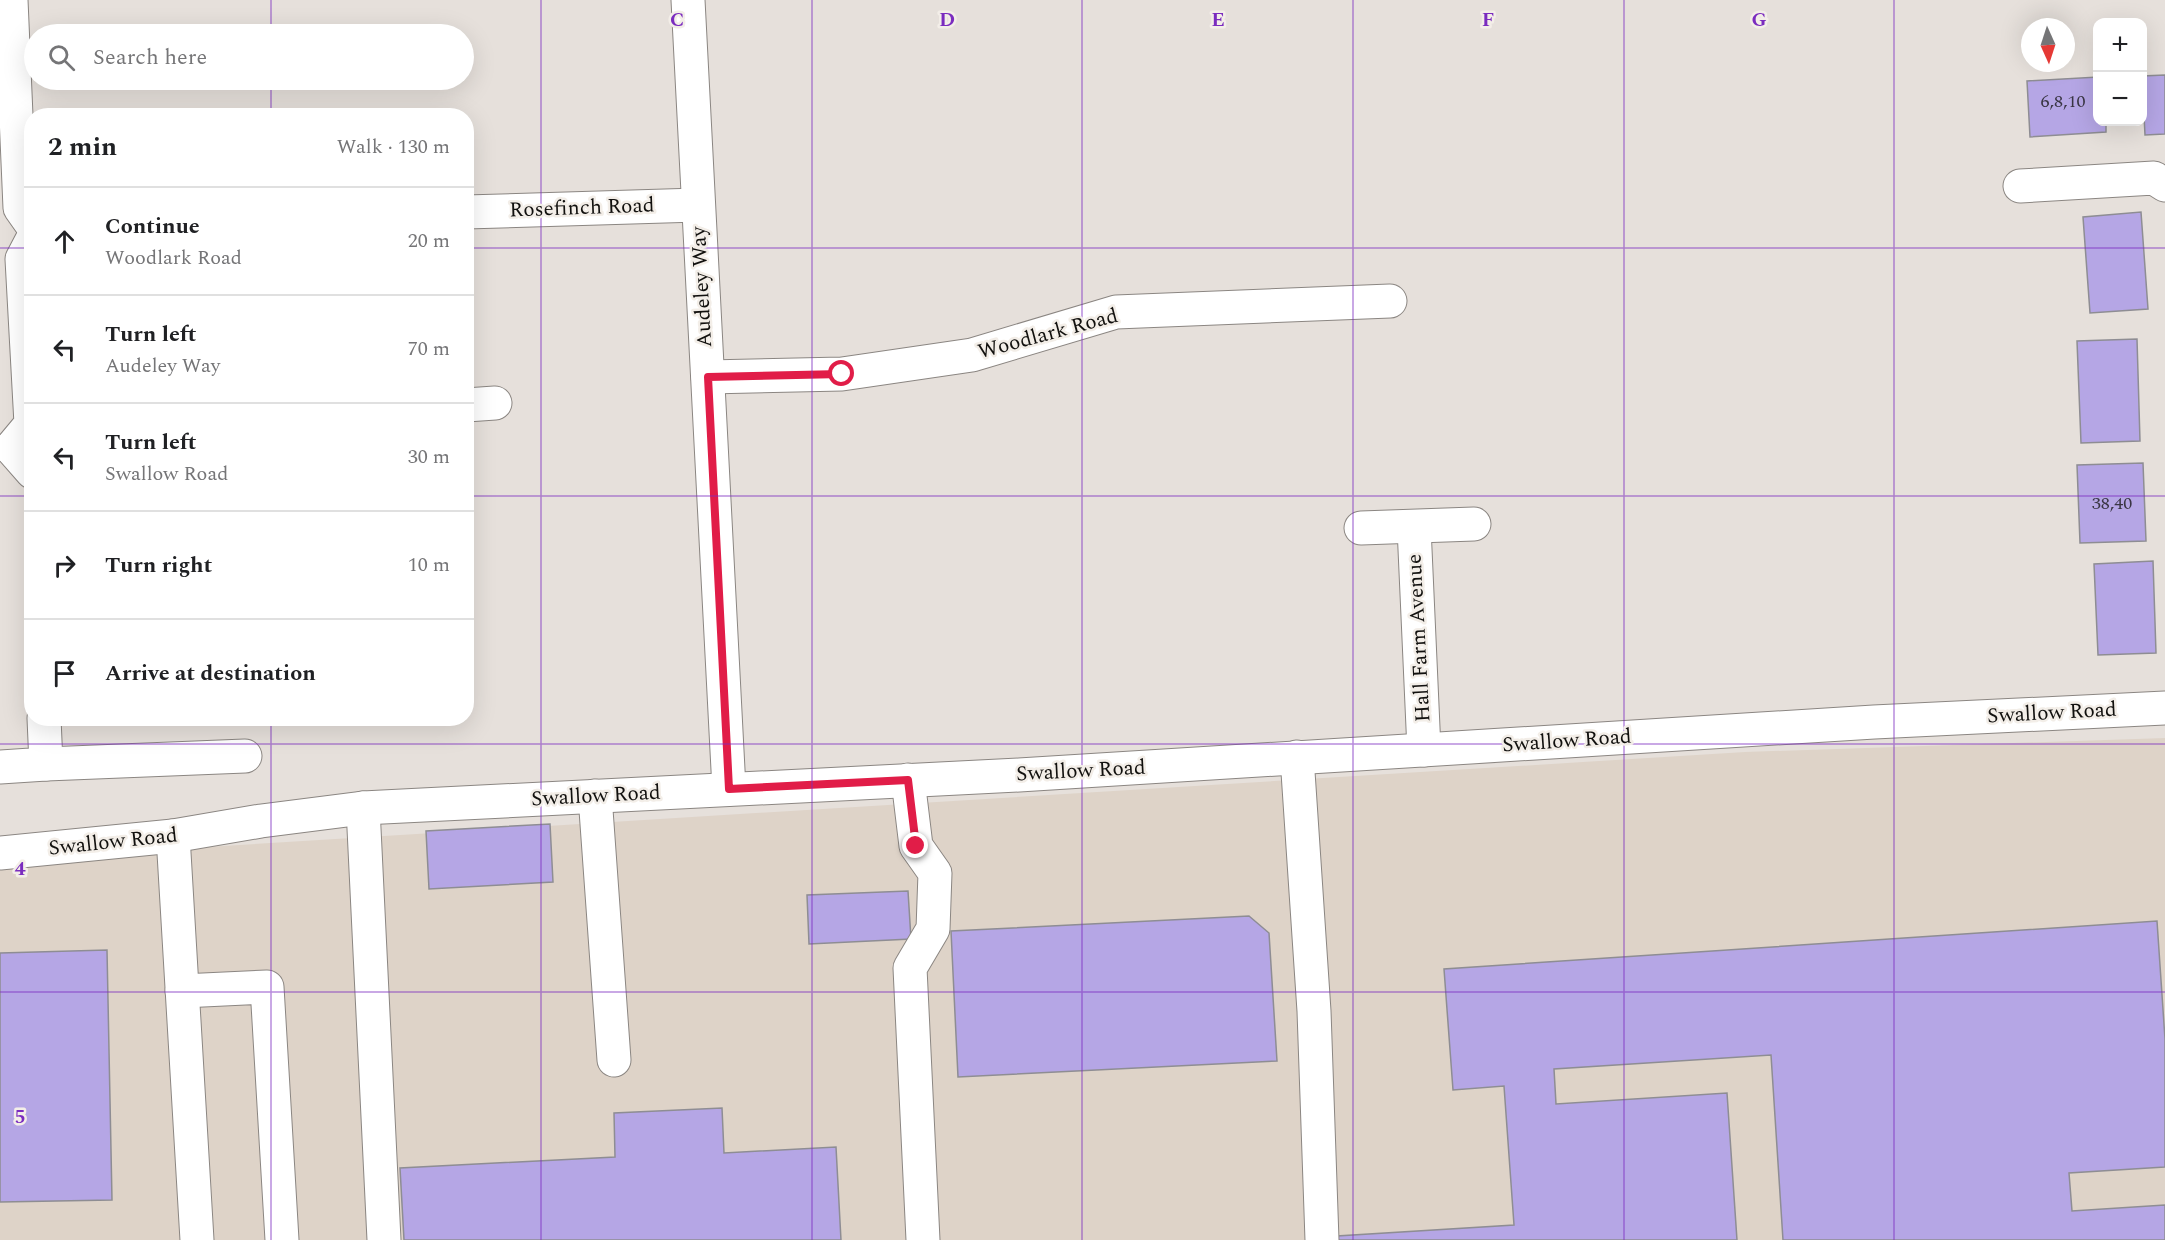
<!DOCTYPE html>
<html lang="en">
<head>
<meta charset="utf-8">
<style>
	body { margin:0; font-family:Spectral,serif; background:#f2f2f2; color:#202124 }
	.controls { position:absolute; right:18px; top:18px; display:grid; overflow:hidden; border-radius:12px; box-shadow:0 6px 24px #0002 }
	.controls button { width:54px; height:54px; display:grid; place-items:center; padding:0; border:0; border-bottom:2px solid #e0e0e0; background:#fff; color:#202124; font:30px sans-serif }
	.compass { position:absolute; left:2021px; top:18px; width:54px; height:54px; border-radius:50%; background:#fff; box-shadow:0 6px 24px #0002; rotate:177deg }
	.stop { position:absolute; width:18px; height:18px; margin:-14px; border:4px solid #e11d48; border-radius:50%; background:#fff }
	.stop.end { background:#e11d48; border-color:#fff; box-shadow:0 2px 6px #0008 }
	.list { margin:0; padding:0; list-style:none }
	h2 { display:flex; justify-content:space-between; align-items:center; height:78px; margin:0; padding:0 24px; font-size:26px }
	h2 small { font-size:20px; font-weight:400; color:#757577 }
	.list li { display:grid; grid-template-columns:39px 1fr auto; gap:18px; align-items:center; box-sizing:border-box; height:108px; padding:0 24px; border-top:2px solid #e0e0e0 }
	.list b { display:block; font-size:22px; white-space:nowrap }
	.list p { margin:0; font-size:20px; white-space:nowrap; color:#757577 }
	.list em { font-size:20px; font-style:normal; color:#757577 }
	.icon { flex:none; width:33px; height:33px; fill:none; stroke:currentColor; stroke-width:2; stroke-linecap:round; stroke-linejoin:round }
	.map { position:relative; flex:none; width:2165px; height:1240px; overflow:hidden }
	.search { position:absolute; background:#fff; box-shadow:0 6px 24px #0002; left:24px; top:24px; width:450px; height:66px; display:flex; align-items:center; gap:15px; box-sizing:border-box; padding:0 21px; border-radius:33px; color:#757577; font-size:22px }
	.panel { position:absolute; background:#fff; box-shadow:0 6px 24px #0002; left:24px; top:108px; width:450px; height:618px; border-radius:24px }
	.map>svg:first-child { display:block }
	.built { fill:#ded3c8 }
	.building { fill:#b5a6e5; stroke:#8e8d93; stroke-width:1.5 }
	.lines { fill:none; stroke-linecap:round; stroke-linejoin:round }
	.minor-casing { stroke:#8b8682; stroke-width:35 }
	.minor { stroke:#fff; stroke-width:33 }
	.route { stroke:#e11d48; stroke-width:8 }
	.grid { fill:none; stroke:#7b2cbf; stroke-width:1.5; stroke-opacity:0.55 }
	.labels { text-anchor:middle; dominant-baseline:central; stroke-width:5; stroke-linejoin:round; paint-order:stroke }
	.number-label { font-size:18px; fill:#3a3644 }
	.street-label { font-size:21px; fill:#11100e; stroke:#f3eee8 }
	.grid-label { font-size:20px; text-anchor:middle; font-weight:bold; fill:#7b2cbf; stroke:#f3eee8; stroke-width:5; stroke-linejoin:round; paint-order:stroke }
</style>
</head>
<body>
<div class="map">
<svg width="2165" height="1240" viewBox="0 0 2165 1240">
	<rect width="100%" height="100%" fill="#e6e0db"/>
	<polygon class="built" points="2165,738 2165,1240 0,1240 0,866 158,850 1745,752"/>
	<g class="building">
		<polygon points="2165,75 2165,134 2145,135 2142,76"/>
		<polygon points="2098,77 2098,122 2106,122 2106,132 2030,137 2027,81"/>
		<polygon points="2141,212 2148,309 2090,313 2083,217"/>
		<polygon points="2137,339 2140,441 2081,443 2077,341"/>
		<polygon points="2143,463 2146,541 2080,543 2077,465"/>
		<polygon points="2153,561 2156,653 2098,655 2094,564"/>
		<polygon points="550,824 553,882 429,889 426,831"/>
		<polygon points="908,891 911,939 809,944 807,895"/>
		<polygon points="1249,916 1269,933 1277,1061 958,1077 951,931"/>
		<polygon points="2157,921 2165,1039 2165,1167 2069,1173 2072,1211 2165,1205 2165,1240 1783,1240 1771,1055 1554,1069 1556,1104 1727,1093 1737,1240 1338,1240 1337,1236 1514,1225 1504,1086 1453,1090 1444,969"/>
		<polygon points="107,950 112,1200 0,1202 0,953"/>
		<polygon points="722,1108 724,1153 836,1147 841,1240 404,1240 400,1168 615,1157 614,1113"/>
	</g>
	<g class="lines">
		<defs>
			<g id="minor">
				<polyline points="11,0 20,208 32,225"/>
				<polyline points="688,0 729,789"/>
				<polyline points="2020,186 2154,178 2165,185"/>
				<polyline points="466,212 698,205"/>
				<polyline points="708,377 842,374 972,355 1116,312 1390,301"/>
				<polyline points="466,405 495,403"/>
				<polyline points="11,448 31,424 22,259 32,240"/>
				<polyline points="11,448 32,472"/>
				<polyline points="1414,527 1424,750"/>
				<polyline points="1361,528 1474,524"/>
				<polyline points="1297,757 1314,1011 1322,1240"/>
				<polyline points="46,764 245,756"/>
				<polyline points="0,767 46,764 44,718"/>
				<polyline points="908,780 916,846 935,873 933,929 910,968 923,1240"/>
				<polyline points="595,796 614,1060"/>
				<polyline points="363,808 384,1240"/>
				<polyline points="173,836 197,1240"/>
				<polyline points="0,853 173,836 261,821 363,808 1019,775 1874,722 2165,708"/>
				<polyline points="182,991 267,987 282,1240"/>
			</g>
		</defs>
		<use href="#minor" class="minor-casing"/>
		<use href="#minor" class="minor"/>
	</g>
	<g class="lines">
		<polyline class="route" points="842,374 708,377 729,789 908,780 916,846"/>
	</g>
	<path class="grid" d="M271 0V34M541 0V1240M812 0V1240M1082 0V1240M1353 0V1240M1624 0V1240M1894 0V1240M271 80V116M0 248H32M466 248H2165M0 496H32M466 496H2165M271 718V1240M0 744H2165M0 992H2165"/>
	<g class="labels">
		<g class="number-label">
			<text x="2063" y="101">6,8,10</text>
			<text x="2112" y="503">38,40</text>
		</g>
		<g class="street-label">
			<text transform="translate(582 208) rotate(-2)">Rosefinch Road</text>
			<text transform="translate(702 287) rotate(-93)">Audeley Way</text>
			<text transform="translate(1048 334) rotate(-15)">Woodlark Road</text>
			<text transform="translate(1419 638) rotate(-93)">Hall Farm Avenue</text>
			<text transform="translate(2052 713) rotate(-3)">Swallow Road</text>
			<text transform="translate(1567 741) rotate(-4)">Swallow Road</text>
			<text transform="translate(1081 771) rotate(-3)">Swallow Road</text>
			<text transform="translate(596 796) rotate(-3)">Swallow Road</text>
			<text transform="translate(113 842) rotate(-6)">Swallow Road</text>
		</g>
	</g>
	<g class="grid-label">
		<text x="677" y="26">C</text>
		<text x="947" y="26">D</text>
		<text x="1218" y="26">E</text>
		<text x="1488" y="26">F</text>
		<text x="1759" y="26">G</text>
		<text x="20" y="875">4</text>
		<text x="20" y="1123">5</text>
	</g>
</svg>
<div class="controls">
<button>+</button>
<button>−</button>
</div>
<svg class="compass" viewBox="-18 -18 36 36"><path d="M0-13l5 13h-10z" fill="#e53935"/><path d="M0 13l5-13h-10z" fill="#757577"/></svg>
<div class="stop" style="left:842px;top:374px"></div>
<div class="stop end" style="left:916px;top:846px"></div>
<div class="search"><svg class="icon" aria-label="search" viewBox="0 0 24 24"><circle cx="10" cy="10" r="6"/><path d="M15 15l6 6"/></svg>Search here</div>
<section class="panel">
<h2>2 min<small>Walk · 130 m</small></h2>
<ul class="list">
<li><svg class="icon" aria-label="ahead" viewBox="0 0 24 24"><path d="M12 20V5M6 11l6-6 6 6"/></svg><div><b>Continue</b><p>Woodlark Road</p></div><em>20 m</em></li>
<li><svg class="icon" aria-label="left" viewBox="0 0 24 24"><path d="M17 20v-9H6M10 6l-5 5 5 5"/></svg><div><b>Turn left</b><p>Audeley Way</p></div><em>70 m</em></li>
<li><svg class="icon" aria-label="left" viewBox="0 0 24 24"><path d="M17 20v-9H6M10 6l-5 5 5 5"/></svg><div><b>Turn left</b><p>Swallow Road</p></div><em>30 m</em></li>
<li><svg class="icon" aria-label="right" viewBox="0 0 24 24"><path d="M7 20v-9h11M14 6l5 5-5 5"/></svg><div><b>Turn right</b></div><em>10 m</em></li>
<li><svg class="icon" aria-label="arrive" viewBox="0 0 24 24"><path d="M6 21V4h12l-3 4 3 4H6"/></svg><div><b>Arrive at destination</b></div></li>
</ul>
</section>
</div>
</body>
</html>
